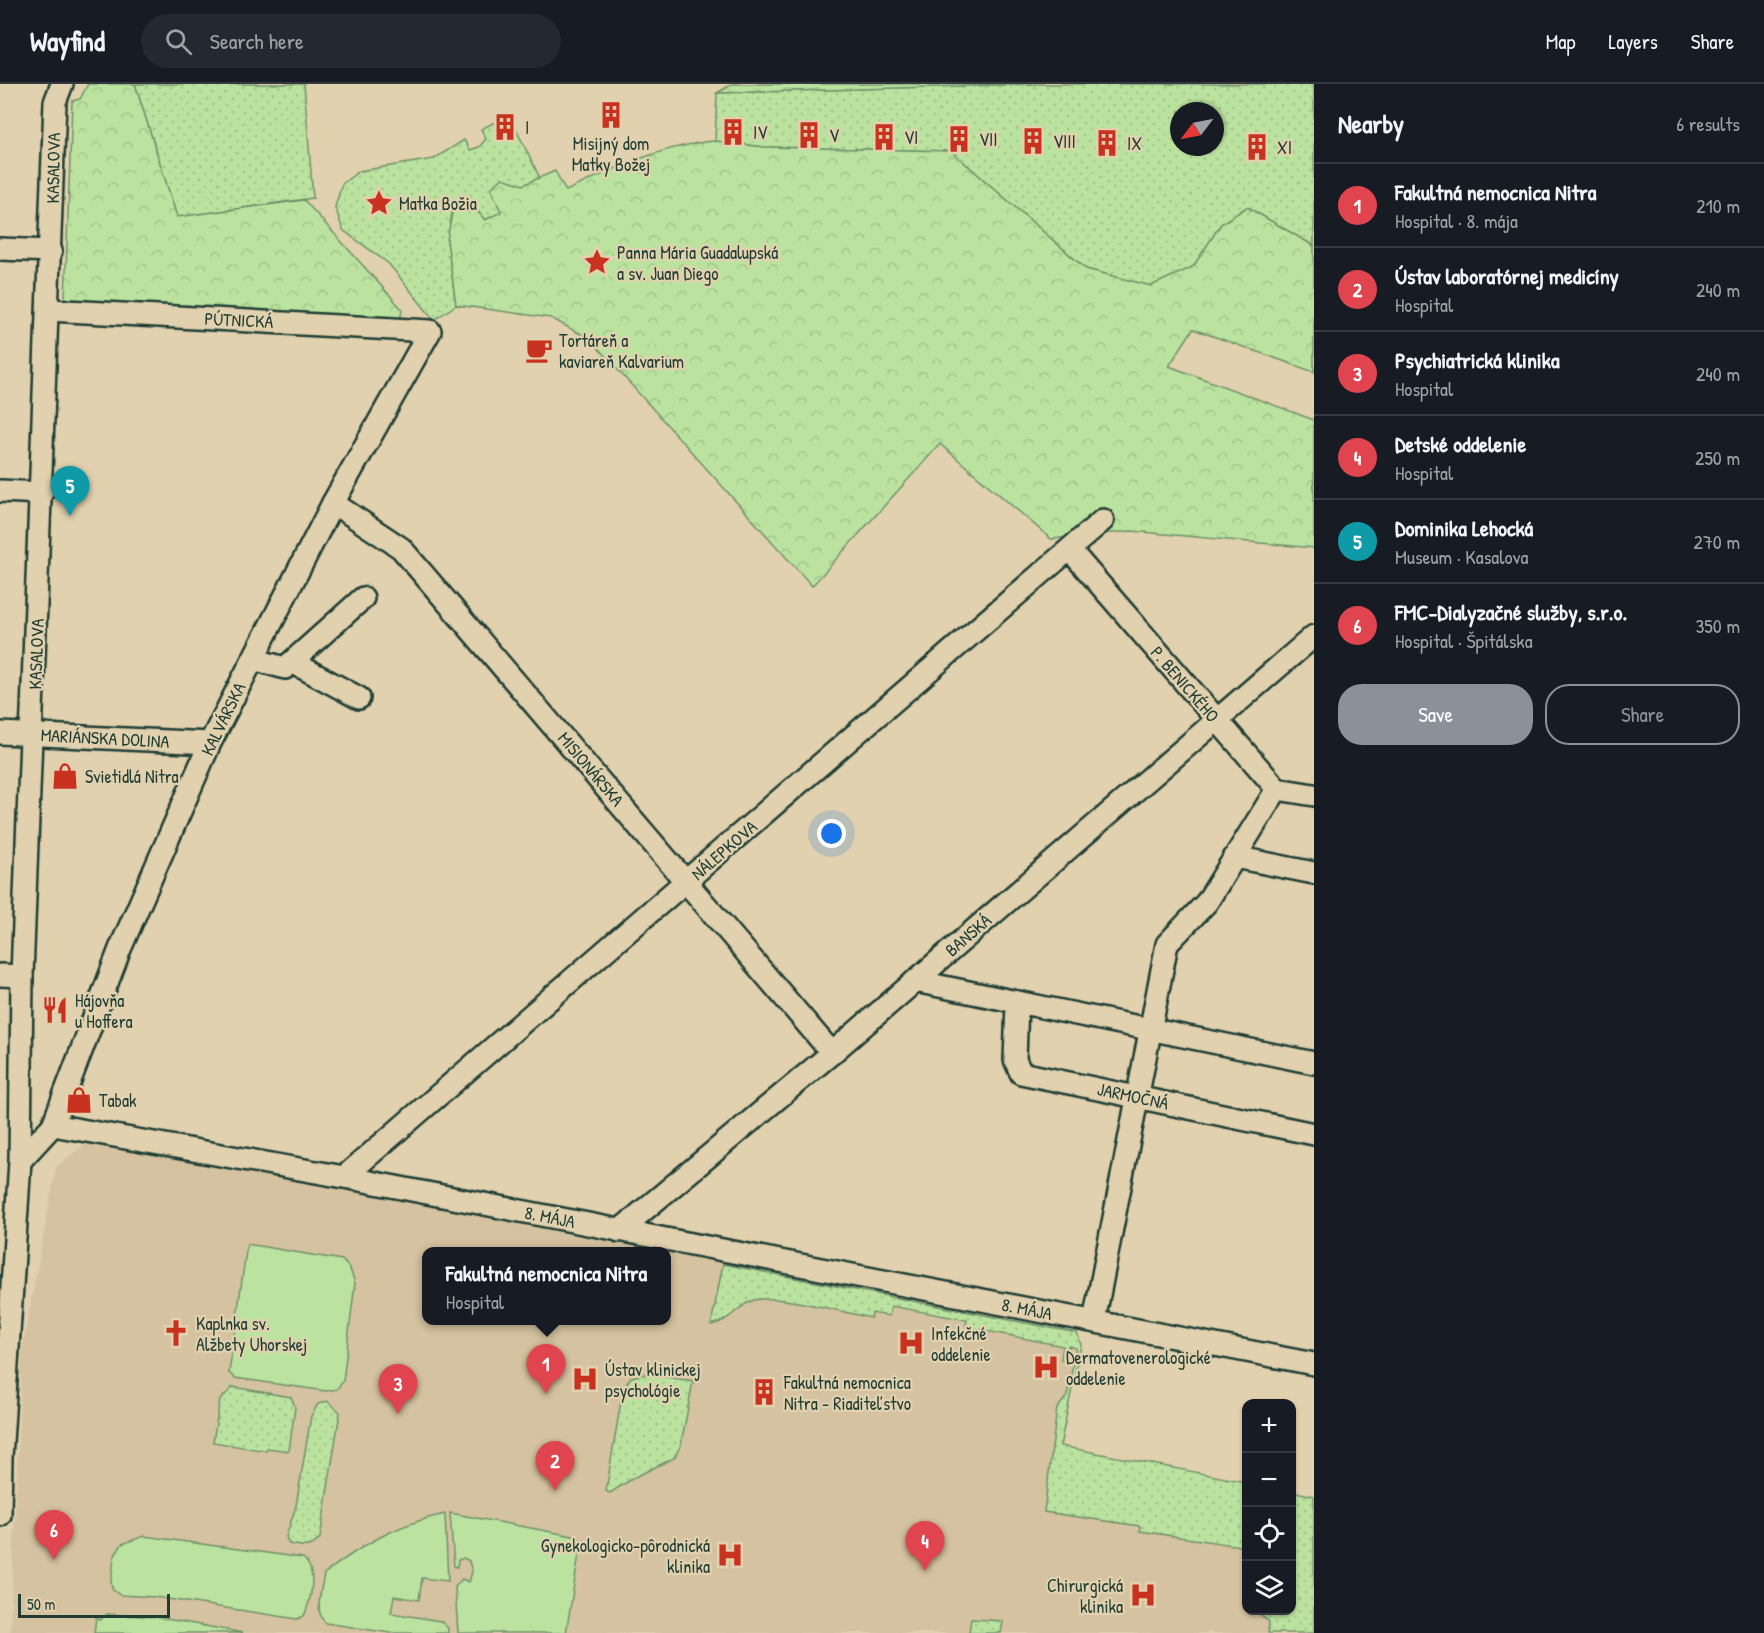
<!DOCTYPE html>
<html lang="en">
<head>
<meta charset="utf-8">
<style>
	body { margin:0; font-family:"Patrick Hand",sans-serif; background:#242831; color:#f1f3f6 }
	.controls { position:absolute; right:18px; bottom:18px; display:grid; overflow:hidden; border-radius:12px; box-shadow:0 2px 4px #0004 }
	.controls button { width:54px; height:54px; display:grid; place-items:center; padding:0; border:0; border-bottom:2px solid #363941; background:#171b24; color:#f1f3f6; font:30px sans-serif }
	.compass { position:absolute; left:1170px; top:18px; width:54px; height:54px; border-radius:50%; background:#171b24; box-shadow:0 2px 4px #0004; rotate:238deg }
	.scale { position:absolute; left:18px; bottom:15px; width:152px; box-sizing:border-box; padding-left:6px; border:3px solid #1f3d34; border-top:0; font-size:16px; line-height:21px; white-space:nowrap; color:#1f3d34; -webkit-text-stroke:4px #e2d1ae; paint-order:stroke }
	.you { position:absolute; left:832px; top:750px; width:21px; height:21px; margin:-15px; border:4px solid #fff; border-radius:50%; background:#1a73e8; box-shadow:0 0 0 9px #1a73e833 }
	.badge { display:grid; place-items:center; width:39px; height:39px; border-radius:50%; background:#8c9099; color:#fff; font-size:20px; font-weight:700 }
	.pin { position:absolute; translate:-50% -50px; filter:drop-shadow(0 2px 3px #0008) }
	.pin::after { content:''; position:absolute; top:32px; width:21px; height:18px; background:inherit; clip-path:polygon(0 0,100% 0,50% 100%) }
	.popup { position:absolute; left:422px; top:1163px; width:249px; height:78px; box-sizing:border-box; display:grid; place-content:center; border-radius:12px; background:#171b24; filter:drop-shadow(0 2px 4px #0005); font-size:20px; white-space:nowrap; color:#9ea1a6 }
	.popup b { font-size:22px; color:#f1f3f6 }
	.popup::after { content:''; position:absolute; left:50%; top:100%; margin-left:-12px; border:12px solid transparent; border-top-color:#171b24 }
	.list { margin:0; padding:0; list-style:none }
	h2 { display:flex; justify-content:space-between; align-items:center; height:78px; margin:0; padding:0 24px; font-size:26px }
	h2 small { font-size:20px; font-weight:400; color:#9ea1a6 }
	.list li { display:grid; grid-template-columns:39px 1fr auto; gap:18px; align-items:center; box-sizing:border-box; height:84px; padding:0 24px; border-top:2px solid #363941 }
	.list b { display:block; font-size:22px; white-space:nowrap }
	.list p { margin:0; font-size:20px; white-space:nowrap; color:#9ea1a6 }
	.list em { font-size:20px; font-style:normal; color:#9ea1a6 }
	.actions { display:flex; gap:12px; padding:18px 24px }
	.actions a { flex:1; padding:14px 0; border:2px solid #8c9099; border-radius:24px; text-align:center; font-size:21px; color:#8c9099 }
	.actions .main { background:#8c9099; color:#fff }
	.icon { flex:none; width:33px; height:33px; fill:none; stroke:currentColor; stroke-width:2; stroke-linecap:round; stroke-linejoin:round }
	.map { position:relative; flex:none; width:1314px; height:1549px; overflow:hidden }
	header { display:flex; align-items:center; gap:36px; box-sizing:border-box; height:84px; padding:0 30px; background:#171b24; border-bottom:2px solid #363941 }
	header strong { font-size:28px }
	nav { display:flex; gap:33px; margin-inline-start:auto; font-size:21px }
	.search { width:420px; height:54px; background:#242831; display:flex; align-items:center; gap:15px; box-sizing:border-box; padding:0 21px; border-radius:33px; color:#9ea1a6; font-size:22px }
	main { display:flex }
	aside { flex:1; background:#171b24 }
	.map>svg:first-child { display:block }
	.built { fill:#d5c2a0 }
	.grass { fill:url(#grass-dots); stroke:#6d906a; stroke-width:1.5; fill-rule:evenodd }
	.forest { fill:url(#forest-crowns); stroke:#6d906a; stroke-width:1.5 }
	.park { fill:#bbe39f; stroke:#6d906a; stroke-width:1.5 }
	.lines { fill:none; stroke-linecap:round; stroke-linejoin:round }
	.street-casing { stroke:#1f3d34; stroke-width:26 }
	.street { stroke:#e2d1ae; stroke-width:21 }
	.labels { text-anchor:middle; dominant-baseline:central; stroke-width:4.5; stroke-linejoin:round; paint-order:stroke }
	.poi-label { font-size:18px; fill:#1f3d34; stroke:#e2d1ae; text-anchor:start }
	.street-label { font-size:18px; fill:#1f3d34; stroke:#e2d1ae }
</style>
</head>
<body>
<header>
<strong>Wayfind</strong>
<div class="search"><svg class="icon" aria-label="search" viewBox="0 0 24 24"><circle cx="10" cy="10" r="6"/><path d="M15 15l6 6"/></svg>Search here</div>
<nav><a>Map</a><a>Layers</a><a>Share</a></nav>
</header>
<main>
<div class="map">
<svg width="1314" height="1549" viewBox="0 0 1314 1549">
	<defs>
		<pattern id="grass-dots" width="8" height="8" patternUnits="userSpaceOnUse" patternTransform="scale(1.5)"><rect width="8" height="8" fill="#bbe39f"/><path d="M2 2h.1M6 6h.1" fill="none" stroke="#a0c48a" stroke-width="1.8" stroke-linecap="round"/></pattern>
		<pattern id="forest-crowns" width="20" height="18" patternUnits="userSpaceOnUse" patternTransform="scale(1.5)"><rect width="20" height="18" fill="#bbe39f"/><path d="M2 6a3 3 0 1 1 6 0M12 15a3 3 0 1 1 6 0" fill="none" stroke="#a0c48a"/></pattern>
	</defs>
	<rect width="100%" height="100%" fill="#e2d1ae"/>
	<filter id="ink" filterUnits="userSpaceOnUse"><feTurbulence type="fractalNoise" baseFrequency=".0167" numOctaves="2"/><feDisplacementMap in="SourceGraphic" scale="12" xChannelSelector="R" yChannelSelector="G"/><feConvolveMatrix kernelMatrix="1 2 1 2 8 2 1 2 1" color-interpolation-filters="sRGB"/></filter>
	<g filter="url(#ink)">
		<polygon class="built" points="90,1056 661,1167 426,1168 426,1236 666,1236 666,1168 1077,1249 1081,1261 1060,1362 1246,1398 1246,1526 1292,1526 1292,1407 1314,1412 1314,1549 10,1549 22,1266 56,1083"/>
		<g class="grass">
			<polygon points="135,0 304,0 313,114 177,133"/>
			<path d="M1033 0H1314V162L1247 123 1221 140 1193 183 1151 202 1086 185 951 67 764 63 715 57 717 9ZM1179 27H1215V63H1179Z"/>
			<polygon points="501,35 501,46 509,47 511,35 540,94 523,101 502,128 485,136 468,116 447,156 456,221 434,236 389,180 343,146 335,123 342,100 359,87 434,75 464,56 470,66 479,63 486,55 481,45"/>
			<path d="M723 1180 1077 1249 1081 1261 1060 1362 1246 1398V1463L1140 1447V1442L1044 1428 1057 1325 1067 1312 1076 1264 1068 1262 1065 1276 1061 1275 1063 1262 966 1243 967 1236 891 1222 889 1232 872 1229 871 1234C845 1229 774 1208 751 1217 736 1224 729 1238 711 1241Z"/>
			<polygon points="645,1290 693,1297 681,1361 674,1374 635,1393 610,1409 606,1407 623,1305 631,1293"/>
			<polygon points="233,1303 291,1313 295,1323 289,1367 267,1364 266,1367 213,1358 220,1316"/>
			<path d="M327 1317 340 1328 320 1454C311 1466 302 1462 289 1460L286 1453 296 1422 311 1332 318 1320Z"/>
			<polygon points="1292,1407 1314,1412 1314,1549 1268,1549 1269,1538 1256,1527 1292,1526"/>
			<polygon points="971,1535 1003,1537 1001,1549 969,1549"/>
		</g>
		<g class="forest">
			<polygon points="88,0 135,0 177,133 304,116 402,225 400,239 65,217 72,17 80,15"/>
			<polygon points="732,0 1033,0 717,9"/>
			<path d="M715 57 764 63 951 67 1086 185 1151 202 1193 183 1221 140 1247 123 1314 162V288L1193 245 1169 282 1314 336V464L1132 447 1051 455 940 360 812 502 590 255 551 234 456 221 447 156 454 119 468 116 485 136 501 128 491 104 503 94 523 101 555 87 566 107C613 85 663 61 715 57Z"/>
		</g>
		<g class="park">
			<polygon points="247,1160 342,1176 350,1185 355,1199 343,1297 337,1305 326,1307 235,1294 229,1289"/>
			<polygon points="450,1429 578,1453 581,1458 566,1549 458,1549 455,1503 462,1495 469,1498 472,1488 469,1477 464,1474 458,1476 457,1483 454,1482"/>
			<path d="M445 1430 448 1497 422 1494 419 1516 394 1512 391 1529 440 1537 448 1544V1549H390L326 1539C313 1529 322 1504 324 1490 363 1460 397 1440 445 1430Z"/>
			<path d="M144 1452 303 1474C318 1486 311 1516 304 1532L297 1535 155 1513 120 1511 113 1506 111 1499 114 1473 122 1460Z"/>
			<polygon points="107,1530 156,1533 243,1549 94,1549 96,1534 100,1536"/>
		</g>
		<g class="lines">
			<defs>
				<g id="street">
					<polyline points="0,165 51,167"/>
					<polyline points="0,407 42,409"/>
					<polyline points="333,419 401,464 832,969"/>
					<polyline points="1070,466 1277,705 1314,711"/>
					<polyline points="253,575 285,584 363,514"/>
					<polyline points="292,578 359,614"/>
					<polyline points="0,649 210,659"/>
					<polyline points="1235,773 1314,789"/>
					<polyline points="0,891 22,892"/>
					<polyline points="915,897 1314,979"/>
					<polyline points="1017,918 1015,976 1021,989 1314,1050"/>
					<polyline points="53,1041 344,1093 1314,1280"/>
					<polyline points="20,1077 53,1041 120,865 210,659 333,419 430,247 49,226"/>
					<polyline points="344,1093 1103,436"/>
					<polyline points="619,1147 832,969 1314,552"/>
					<polyline points="1094,1237 1167,860 1207,818 1277,705"/>
					<polyline points="0,1431 1,1374 20,1077 22,892 55,18 62,0"/>
				</g>
			</defs>
			<use href="#street" class="street-casing"/>
			<use href="#street" class="street"/>
		</g>
	</g>
	<defs>
		<symbol id="building-bare" viewBox="-9 -9 18 18"><path d="M-4-6H4V6H1V3H-1V6H-4ZM-2.5-4.3h1.7v1.8h-1.7ZM.8-4.3h1.7v1.8H.8ZM-2.5-1h1.7V.8h-1.7ZM.8-1h1.7V.8H.8Z" fill="#c8321e" stroke="#e2d1ae" stroke-width="2.5" paint-order="stroke"/></symbol>
		<symbol id="sight-bare" viewBox="-9 -9 18 18"><path d="M0-6L1.8-2.2L6-1.7L2.9 1.2L3.7 5.4L0 3.3L-3.7 5.4L-2.9 1.2L-6-1.7L-1.8-2.2Z" fill="#c8321e" stroke="#e2d1ae" stroke-width="2.5" paint-order="stroke"/></symbol>
		<symbol id="cafe-bare" viewBox="-9 -9 18 18"><path d="M-5.5-4.5H6V0H3Q3 3.5 0 3.5H-2.5Q-5.5 3.5-5.5 0ZM3-3.2v2h1.7v-2ZM-6 4.5H4V6H-6Z" fill="#c8321e" stroke="#e2d1ae" stroke-width="2.5" paint-order="stroke"/></symbol>
		<symbol id="shop-bare" viewBox="-9 -9 18 18"><path d="M-5-2.5h2.3a2.7 3.5 0 0 1 5.4 0H5L5.5 6h-11ZM-1.5-2.5h3a1.5 2.3 0 0 0-3 0Z" fill="#c8321e" stroke="#e2d1ae" stroke-width="2.5" paint-order="stroke"/></symbol>
		<symbol id="restaurant-bare" viewBox="-9 -9 18 18"><path d="M-5-6h1v4h1v-4h1v4h1v-4h1v5L-1.5 .5V6h-2V.5L-5-1ZM5-6V6H3V1.5H1.5Q1.5-4 5-6Z" fill="#c8321e" stroke="#e2d1ae" stroke-width="2.5" paint-order="stroke"/></symbol>
		<symbol id="church-bare" viewBox="-9 -9 18 18"><path d="M-1.2-6h2.4v3.5h3.3v2.4h-3.3V6h-2.4V-.1h-3.3v-2.4h3.3Z" fill="#c8321e" stroke="#e2d1ae" stroke-width="2.5" paint-order="stroke"/></symbol>
		<symbol id="hospital-bare" viewBox="-9 -9 18 18"><path d="M-5-5h3v3.5h4V-5h3V5h-3V1.5h-4V5h-3Z" fill="#c8321e" stroke="#e2d1ae" stroke-width="2.5" paint-order="stroke"/></symbol>
	</defs>
	<g fill-rule="evenodd">
		<use href="#building-bare" x="592" y="12" width="38" height="38"/>
		<use href="#building-bare" x="486" y="24" width="38" height="38"/>
		<use href="#building-bare" x="714" y="29" width="38" height="38"/>
		<use href="#building-bare" x="790" y="32" width="38" height="38"/>
		<use href="#building-bare" x="865" y="34" width="38" height="38"/>
		<use href="#building-bare" x="940" y="36" width="38" height="38"/>
		<use href="#building-bare" x="1014" y="38" width="38" height="38"/>
		<use href="#building-bare" x="1088" y="40" width="38" height="38"/>
		<use href="#building-bare" x="1238" y="44" width="38" height="38"/>
		<use href="#sight-bare" x="360" y="100" width="38" height="38"/>
		<use href="#sight-bare" x="578" y="159" width="38" height="38"/>
		<use href="#cafe-bare" x="520" y="247" width="38" height="38"/>
		<use href="#shop-bare" x="46" y="673" width="38" height="38"/>
		<use href="#restaurant-bare" x="36" y="907" width="38" height="38"/>
		<use href="#shop-bare" x="60" y="997" width="38" height="38"/>
		<use href="#church-bare" x="157" y="1230" width="38" height="38"/>
		<use href="#hospital-bare" x="892" y="1240" width="38" height="38"/>
		<use href="#hospital-bare" x="1027" y="1264" width="38" height="38"/>
		<use href="#hospital-bare" x="566" y="1276" width="38" height="38"/>
		<use href="#building-bare" x="745" y="1289" width="38" height="38"/>
		<use href="#hospital-bare" x="711" y="1452" width="38" height="38"/>
		<use href="#hospital-bare" x="1124" y="1492" width="38" height="38"/>
	</g>
	<g class="labels">
		<g class="poi-label">
			<text x="525" y="43">I</text>
			<text x="753" y="48">IV</text>
			<text x="829" y="51">V</text>
			<text x="904" y="53">VI</text>
			<text x="979" y="55">VII</text>
			<text x="1053" y="57">VIII</text>
			<text x="611" y="59" text-anchor="middle">Misijný dom<tspan x="611" dy="21">Matky Božej</tspan></text>
			<text x="1127" y="59">IX</text>
			<text x="1277" y="63">XI</text>
			<text x="399" y="119">Matka Božia</text>
			<text x="617" y="168">Panna Mária Guadalupská<tspan x="617" dy="21">a sv. Juan Diego</tspan></text>
			<text x="559" y="256">Tortáreň a<tspan x="559" dy="21">kaviareň Kalvarium</tspan></text>
			<text x="85" y="692">Svietidlá Nitra</text>
			<text x="75" y="916">Hájovňa<tspan x="75" dy="21">u Hoffera</tspan></text>
			<text x="99" y="1016">Tabak</text>
			<text x="196" y="1239">Kaplnka sv.<tspan x="196" dy="21">Alžbety Uhorskej</tspan></text>
			<text x="931" y="1249">Infekčné<tspan x="931" dy="21">oddelenie</tspan></text>
			<text x="1066" y="1273">Dermatovenerologické<tspan x="1066" dy="21">oddelenie</tspan></text>
			<text x="605" y="1285">Ústav klinickej<tspan x="605" dy="21">psychológie</tspan></text>
			<text x="784" y="1298">Fakultná nemocnica<tspan x="784" dy="21">Nitra - Riaditeľstvo</tspan></text>
			<text x="710" y="1461" text-anchor="end">Gynekologicko-pôrodnická<tspan x="710" dy="21">klinika</tspan></text>
			<text x="1123" y="1501" text-anchor="end">Chirurgická<tspan x="1123" dy="21">klinika</tspan></text>
		</g>
		<g class="street-label">
			<text transform="translate(53 84) rotate(-89)">KASALOVA</text>
			<text transform="translate(239 236) rotate(3)">PÚTNICKÁ</text>
			<text transform="translate(36 570) rotate(-88)">KASALOVA</text>
			<text transform="translate(1185 600) rotate(49)">P. BENICKÉHO</text>
			<text transform="translate(223 635) rotate(-64)">KALVÁRSKA</text>
			<text transform="translate(105 654) rotate(3)">MARIÁNSKA DOLINA</text>
			<text transform="translate(591 685) rotate(50)">MISIONÁRSKA</text>
			<text transform="translate(724 766) rotate(-41)">NÁLEPKOVA</text>
			<text transform="translate(968 851) rotate(-41)">BANSKÁ</text>
			<text transform="translate(1133 1012) rotate(12)">JARMOČNÁ</text>
			<text transform="translate(550 1133) rotate(11)">8. MÁJA</text>
			<text transform="translate(1027 1225) rotate(11)">8. MÁJA</text>
		</g>
	</g>
</svg>
<div class="controls">
<button>+</button>
<button>−</button>
<button><svg class="icon" aria-label="locate" viewBox="0 0 24 24"><circle cx="12" cy="12" r="6"/><path d="M12 2v4M12 18v4M2 12h4M18 12h4"/></svg></button>
<button><svg class="icon" aria-label="layers" viewBox="0 0 24 24"><path d="M12 4l9 5-9 5-9-5zM3 14l9 5 9-5"/></svg></button>
</div>
<svg class="compass" viewBox="-18 -18 36 36"><path d="M0-13l5 13h-10z" fill="#e53935"/><path d="M0 13l5-13h-10z" fill="#9ea1a6"/></svg>
<div class="scale">50 m</div>
<div class="you"></div>
<div class="pin badge" style="left:546px;top:1310px;background:#e0444e">1</div>
<div class="popup"><b>Fakultná nemocnica Nitra</b>Hospital</div>
<div class="pin badge" style="left:555px;top:1407px;background:#e0444e">2</div>
<div class="pin badge" style="left:398px;top:1330px;background:#e0444e">3</div>
<div class="pin badge" style="left:925px;top:1487px;background:#e0444e">4</div>
<div class="pin badge" style="left:70px;top:432px;background:#0f9aa8">5</div>
<div class="pin badge" style="left:54px;top:1476px;background:#e0444e">6</div>
</div>
<aside>
<h2>Nearby<small>6 results</small></h2>
<ul class="list">
<li><span class="badge" style="background:#e0444e">1</span><div><b>Fakultná nemocnica Nitra</b><p>Hospital · 8. mája</p></div><em>210 m</em></li>
<li><span class="badge" style="background:#e0444e">2</span><div><b>Ústav laboratórnej medicíny</b><p>Hospital</p></div><em>240 m</em></li>
<li><span class="badge" style="background:#e0444e">3</span><div><b>Psychiatrická klinika</b><p>Hospital</p></div><em>240 m</em></li>
<li><span class="badge" style="background:#e0444e">4</span><div><b>Detské oddelenie</b><p>Hospital</p></div><em>250 m</em></li>
<li><span class="badge" style="background:#0f9aa8">5</span><div><b>Dominika Lehocká</b><p>Museum · Kasalova</p></div><em>270 m</em></li>
<li><span class="badge" style="background:#e0444e">6</span><div><b>FMC-Dialyzačné služby, s.r.o.</b><p>Hospital · Špitálska</p></div><em>350 m</em></li>
</ul>
<div class="actions"><a class="main">Save</a><a>Share</a></div>
</aside>
</main>
</body>
</html>
